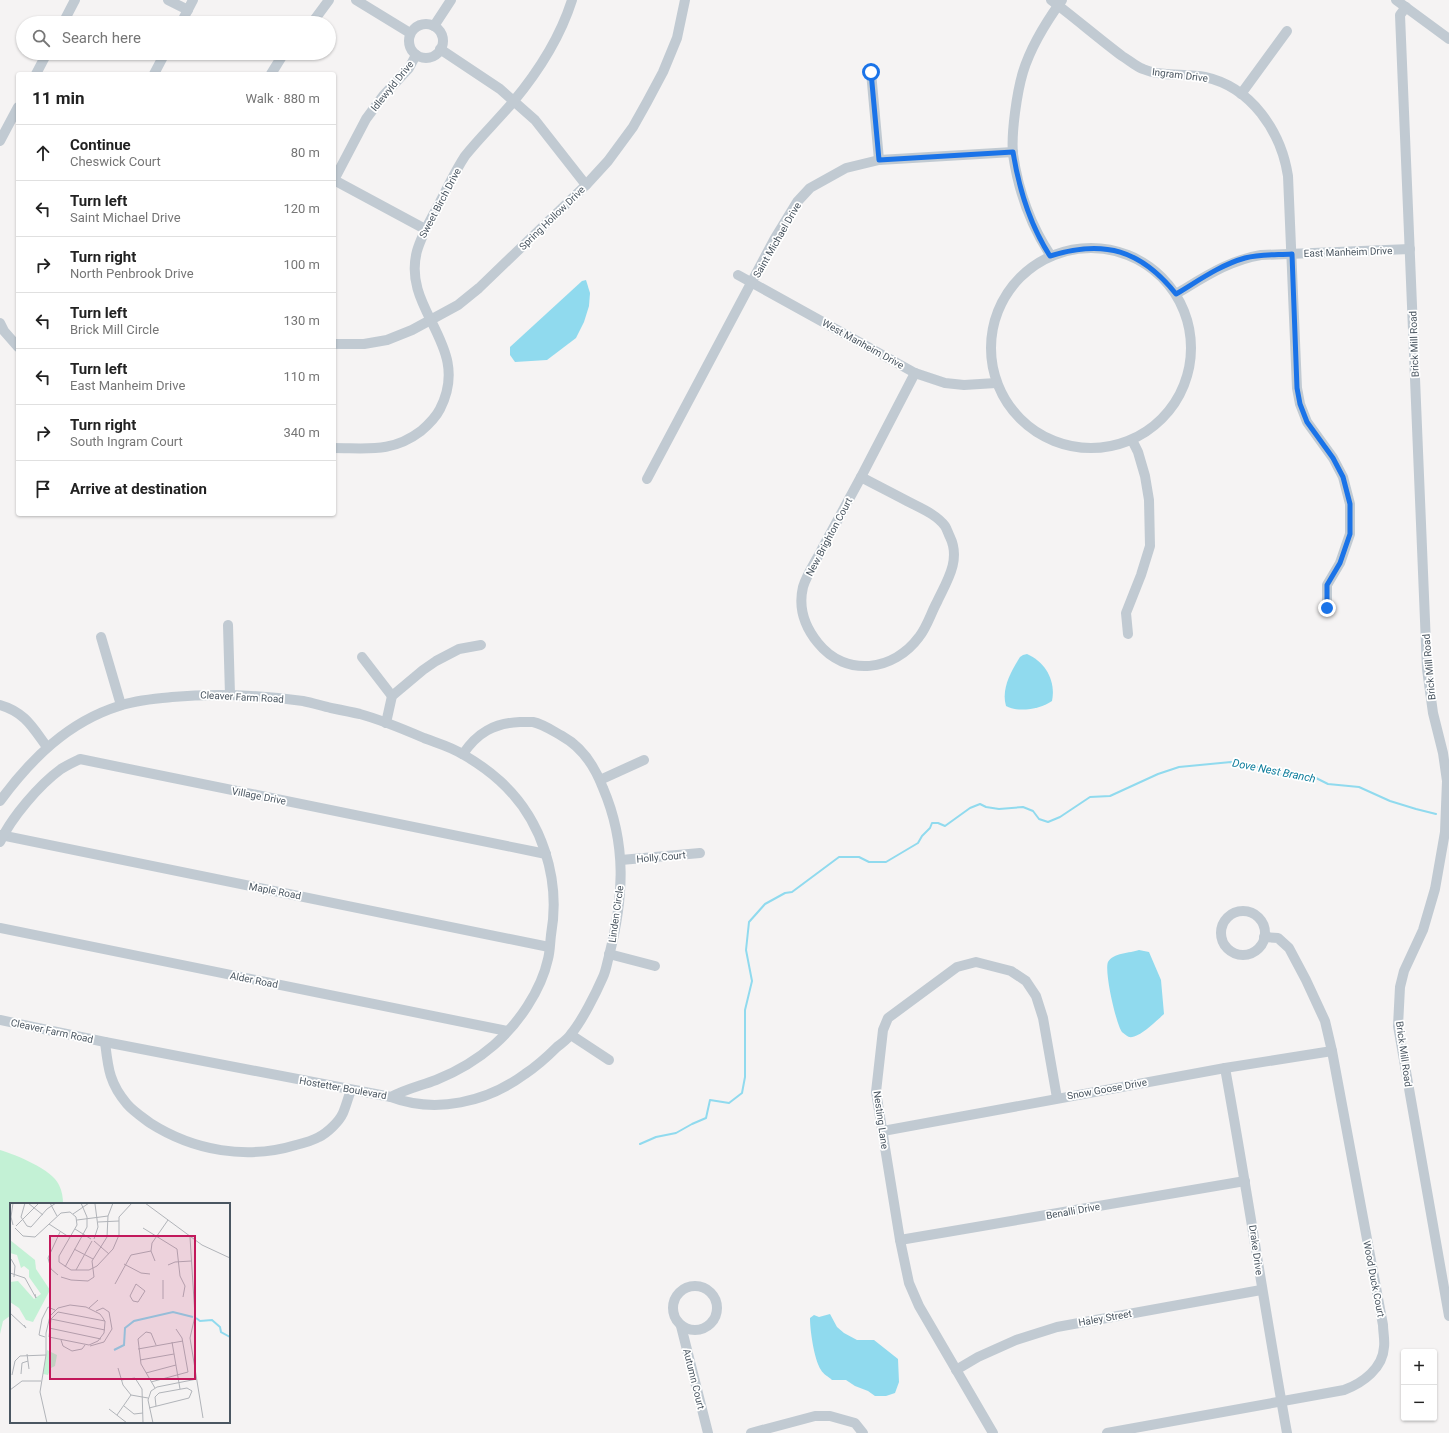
<!DOCTYPE html>
<html lang="en">
<head>
<meta charset="utf-8">
<style>
	body { margin:0; font-family:Roboto,sans-serif; background:#f6f6f6; color:#222 }
	.controls { position:absolute; right:12px; bottom:12px; display:grid; overflow:hidden; border-radius:4px; box-shadow:0 1px 3px #0004 }
	.controls button { width:36px; height:36px; display:grid; place-items:center; padding:0; border:0; border-bottom:1px solid #e0e0e0; background:#fff; color:#222; font:20px sans-serif }
	.stop { position:absolute; width:12px; height:12px; margin:-9px; border:3px solid #1a73e8; border-radius:50%; background:#fff }
	.stop.end { background:#1a73e8; border-color:#fff; box-shadow:0 1px 4px #0008 }
	.list { margin:0; padding:0; list-style:none }
	h2 { display:flex; justify-content:space-between; align-items:center; height:52px; margin:0; padding:0 16px; font-size:17px }
	h2 small { font-size:13px; font-weight:400; color:#767676 }
	.list li { display:grid; grid-template-columns:26px 1fr auto; gap:12px; align-items:center; box-sizing:border-box; height:56px; padding:0 16px; border-top:1px solid #e0e0e0 }
	.list b { display:block; font-size:15px; white-space:nowrap }
	.list p { margin:0; font-size:13px; white-space:nowrap; color:#767676 }
	.list em { font-size:13px; font-style:normal; color:#767676 }
	.icon { flex:none; width:22px; height:22px; fill:none; stroke:currentColor; stroke-width:2; stroke-linecap:round; stroke-linejoin:round }
	.map { position:relative; flex:none; width:1449px; height:1433px; overflow:hidden }
	.search { position:absolute; background:#fff; box-shadow:0 1px 3px #0004; left:16px; top:16px; width:320px; height:44px; display:flex; align-items:center; gap:10px; box-sizing:border-box; padding:0 14px; border-radius:22px; color:#767676; font-size:15px }
	.panel { position:absolute; background:#fff; box-shadow:0 1px 3px #0004; left:16px; top:72px; width:320px; height:444px; border-radius:4px }
	.map>svg:first-child { display:block }
	.green { fill:#c3f1d5 }
	.water { fill:#90daee }
	.lines { fill:none; stroke-linecap:round; stroke-linejoin:round }
	.stream { stroke:#90daee; stroke-width:2 }
	.minor { stroke:#c1cad2; stroke-width:10 }
	.route { stroke:#1a73e8; stroke-width:5 }
	.labels { text-anchor:middle; dominant-baseline:central; stroke-width:3.5; stroke-linejoin:round; paint-order:stroke }
	.street-label { font-size:10px; fill:#4a5661; stroke:#fff }
	.water-label { font-size:11px; font-style:italic; fill:#0c7c9b; stroke:#fff }
	.inset-river { fill:none; stroke:#90daee; stroke-width:2 }
	.inset-road { fill:none; stroke:#b1b4b9; stroke-width:1 }
	.view { fill:#c2185b; fill-opacity:0.15; stroke:#c2185b; stroke-width:2 }
	.inset-edge { fill:none; stroke:#4a5661; stroke-width:2 }
</style>
</head>
<body>
<div class="map">
<svg width="1449" height="1433" viewBox="0 0 1449 1433">
	<rect width="100%" height="100%" fill="#f5f3f3"/>
	<path class="green" d="M0 1150C16 1155 52 1169 59 1185 62 1191 63 1197 63 1204H11V1315L3 1321 0 1334Z"/>
	<g class="water">
		<polygon points="586,280 590,293 589,306 584,322 576,338 547,360 515,362 510,355 510,347 582,281"/>
		<path d="M1027 654C1046 662 1056 682 1052 701 1041 709 1018 713 1006 706 1001 689 1011 671 1020 657L1023 655Z"/>
		<path d="M1139 950 1149 952 1161 980 1164 1014C1157 1020 1139 1039 1129 1037 1127 1036 1123 1033 1122 1032 1116 1024 1104 971 1108 962 1113 953 1130 953 1139 950Z"/>
		<path d="M830 1314 837 1327 844 1333 857 1340H874L898 1359 899 1382 895 1393 886 1396H875L868 1391 855 1386 846 1380H832C829 1377 823 1374 821 1370 814 1359 810 1330 810 1318L814 1315 819 1317Z"/>
	</g>
	<g class="lines">
		<polyline class="stream" points="640,1144 656,1137 676,1133 692,1124 706,1118 710,1100 729,1103 742,1093 745,1077 745,1010 752,981 746,950 749,922 765,904 785,893 792,892 839,857 859,857 869,862 886,862 918,843 922,836 930,828 932,823 938,823 945,826 970,808 980,804 986,807 999,809 1023,807 1033,811 1039,819 1048,822 1060,817 1090,797 1110,796 1158,774 1179,767 1231,762 1253,766 1282,775 1299,778 1316,778 1328,784 1359,787 1390,801 1416,809 1436,814"/>
		<g class="minor">
			<polyline points="168,0 188,10"/>
			<polyline points="356,0 410,33"/>
			<path d="M1051 0C1075 18 1098 38 1122 56 1129 60 1135 66 1143 69 1161 77 1185 73 1205 77 1251 87 1281 131 1288 176L1297 388 1300 404 1307 422 1333 458 1343 477 1350 504V534L1340 563 1327 585V608"/>
			<polyline points="1396,0 1449,39"/>
			<polyline points="1406,7 1400,15 1427,669 1433,713 1443,753 1447,781 1445,832 1435,889 1423,930 1404,971 1400,987 1398,1026 1449,1316"/>
			<polyline points="63,23 75,0"/>
			<polyline points="181,23 193,0"/>
			<polyline points="312,23 329,0"/>
			<circle cx="426" cy="41" r="17"/>
			<polyline points="434,26 451,0"/>
			<polyline points="440,49 500,89 535,120 586,185"/>
			<polyline points="416,55 409,68 383,96 366,119 334,180 425,229"/>
			<polyline points="871,72 879,160"/>
			<polyline points="36,74 47,53"/>
			<polyline points="154,74 165,53"/>
			<polyline points="271,74 284,53"/>
			<polyline points="1241,94 1287,31"/>
			<polyline points="0,141 18,107"/>
			<circle cx="1091" cy="348" r="100"/>
			<path d="M1051 256C1031 226 1018 189 1013 154 1011 133 1017 92 1023 72 1031 46 1046 22 1062 0"/>
			<polyline points="738,275 915,373 945,383 964,385 996,383"/>
			<path d="M1176 294C1203 278 1229 260 1261 255L1410 249"/>
			<polyline points="0,323 4,331 18,347"/>
			<polyline points="334,344 364,344 387,340 412,330 458,305 479,288 586,185 608,161 633,127 647,102 663,72 677,38 685,0"/>
			<path d="M334 448C368 448 392 453 421 431 428 425 436 417 440 409 473 345 401 311 417 251 422 234 431 219 439 204 447 189 455 171 465 156 480 137 498 120 513 102 538 72 560 38 572 0"/>
			<path d="M861 477C876 485 892 493 907 501 920 508 936 514 945 526 947 529 948 533 950 537 961 560 947 581 937 602 931 613 927 627 919 637 894 671 846 678 818 643 805 627 798 608 803 587 807 574 816 561 822 549 835 525 848 501 861 477Z"/>
			<polyline points="861,477 915,373"/>
			<polyline points="647,479 775,238 797,202 810,188 846,168 879,160 1013,152"/>
			<polyline points="228,625 230,695"/>
			<polyline points="1128,634 1126,613 1141,575 1150,546 1149,500 1145,476 1138,452 1132,440"/>
			<polyline points="101,637 121,705"/>
			<polyline points="362,657 392,696"/>
			<path d="M0 705C25 712 33 728 47 747"/>
			<polyline points="386,723 392,696 423,670 436,661 459,649 481,645"/>
			<polyline points="600,780 644,760"/>
			<path d="M0 801C31 759 68 722 119 706 136 700 155 699 172 697 215 693 260 695 303 701 313 703 322 706 331 708 341 710 351 712 360 714 382 720 403 729 424 738 437 743 452 747 464 755 476 762 489 771 500 781 542 819 561 879 551 935 550 943 550 952 548 959 541 991 518 1024 494 1045 478 1059 456 1072 436 1080 420 1086 406 1089 391 1097L105 1042 0 1020"/>
			<polyline points="0,835 549,947"/>
			<path d="M0 842C11 818 39 785 61 769 67 765 74 762 80 759L546 854"/>
			<polyline points="621,860 700,853"/>
			<circle cx="1243" cy="933" r="22"/>
			<polyline points="0,928 507,1031"/>
			<polyline points="609,954 655,966"/>
			<polyline points="571,1035 609,1060"/>
			<path d="M105 1042C108 1067 109 1083 127 1104 133 1111 142 1117 150 1123 194 1151 247 1160 296 1145 304 1143 312 1141 319 1137 327 1133 339 1122 343 1113 346 1106 348 1098 351 1090"/>
			<path d="M1225 1068C1247 1189 1265 1311 1287 1433"/>
			<path d="M391 1097C436 1114 487 1102 525 1074 537 1066 547 1057 557 1047 562 1043 568 1039 571 1034 582 1021 596 993 603 977 606 971 607 963 609 956 624 898 627 844 603 788 595 767 582 747 562 736 553 731 543 724 533 722 529 722 524 722 520 722 494 723 477 733 463 754"/>
			<polyline points="883,1131 1225,1068 1332,1051"/>
			<polyline points="900,1240 1245,1181"/>
			<circle cx="695" cy="1308" r="22"/>
			<polyline points="681,1326 708,1433"/>
			<polyline points="956,1370 978,1357 1016,1340 1057,1327 1261,1290"/>
			<polyline points="751,1433 815,1416 830,1416 855,1423 863,1433"/>
			<polyline points="993,1433 919,1306 909,1283 900,1240 876,1092 883,1030 888,1018 957,967 976,962 1011,971 1026,981 1036,996 1043,1018 1057,1098"/>
			<path d="M1107 1433 1344 1390C1363 1383 1383 1368 1384 1347 1385 1340 1383 1332 1383 1325L1332 1051 1325 1021 1306 980 1289 948 1278 938 1264 937"/>
		</g>
	</g>
	<g class="lines">
		<path class="route" d="M871 72 879 160 1013 152C1019 189 1030 225 1050 256 1104 239 1141 250 1176 294 1198 281 1220 265 1245 258 1260 254 1276 255 1292 254L1297 388 1300 404 1307 422 1333 458 1343 477 1350 504V534L1340 563 1327 585V608"/>
	</g>
	<g class="labels">
		<g class="street-label">
			<text transform="translate(1180 75) rotate(7)">Ingram Drive</text>
			<text transform="translate(392 86) rotate(-51)">Idlewyld Drive</text>
			<text transform="translate(440 203) rotate(-62)">Sweet Birch Drive</text>
			<text transform="translate(552 218) rotate(-44)">Spring Hollow Drive</text>
			<text transform="translate(777 240) rotate(-60)">Saint Michael Drive</text>
			<text transform="translate(1348 252) rotate(-2)">East Manheim Drive</text>
			<text transform="translate(863 344) rotate(29)">West Manheim Drive</text>
			<text transform="translate(1414 344) rotate(-92)">Brick Mill Road</text>
			<text transform="translate(829 537) rotate(-62)">New Brighton Court</text>
			<text transform="translate(1429 667) rotate(-95)">Brick Mill Road</text>
			<text transform="translate(242 697) rotate(3)">Cleaver Farm Road</text>
			<text transform="translate(259 796) rotate(11)">Village Drive</text>
			<text transform="translate(661 857) rotate(-5)">Holly Court</text>
			<text transform="translate(275 891) rotate(11)">Maple Road</text>
			<text transform="translate(616 914) rotate(-82)">Linden Circle</text>
			<text transform="translate(254 980) rotate(11)">Alder Road</text>
			<text transform="translate(52 1031) rotate(12)">Cleaver Farm Road</text>
			<text transform="translate(1404 1054) rotate(82)">Brick Mill Road</text>
			<text transform="translate(343 1088) rotate(10)">Hostetter Boulevard</text>
			<text transform="translate(1107 1089) rotate(-10)">Snow Goose Drive</text>
			<text transform="translate(881 1120) rotate(82)">Nesting Lane</text>
			<text transform="translate(1073 1211) rotate(-10)">Benalli Drive</text>
			<text transform="translate(1256 1250) rotate(82)">Drake Drive</text>
			<text transform="translate(1374 1279) rotate(79)">Wood Duck Court</text>
			<text transform="translate(1105 1318) rotate(-10)">Haley Street</text>
			<text transform="translate(694 1379) rotate(76)">Autumn Court</text>
		</g>
		<g class="water-label">
			<text transform="translate(1274 771) rotate(11)">Dove Nest Branch</text>
		</g>
	</g>
	<g transform="translate(10 1203)">
		<rect width="220" height="220" fill="#f5f3f3"/>
		<path d="M0 37 25 57 26 66 40 87 23 119 16 117 9 105 0 99V79L8 78 24 96 31 91 19 74V67L14 63 11 65 7 52 0 50ZM37 147 47 152 45 163 41 165 38 172 33 171Z" fill="#c3f1d5"/>
		<path class="inset-river" d="M186 115 190 118 202 117 210 124 211 129 220 134M104 147 114 142 115 125 124 118 163 109 183 114"/>
		<path class="inset-road" d="M3 0 1 14 3 22M15 0 11 14 17 23 21 24 37 6 46 0M18 0 33 12M40 0 47 13M135 0 192 42 220 55M63 11 79 0M67 17 98 13M88 19 109 18M39 21 59 34M6 23 29 0M5 25 13 33 25 34 51 10 60 9 66 14 67 22 49 53V59L61 67H79L87 63 103 46 109 32V14L122 0M133 25 167 46 170 73 175 83 173 94M65 26 81 36M180 34 185 113 180 135 193 215M84 36 88 24 85 1M84 38 99 51M64 46 83 56M1 56 5 63 4 74M145 58 141 48 142 40 158 17M114 61 131 70 140 71M158 62 165 59 181 58M55 64 77 24V14L71 0M66 67 82 38M0 70 15 75 26 95 25 91M48 72 41 66 38 55 50 29M51 74 61 77 78 78 84 74 82 58 97 34 98 13 103 0M105 81 121 52 141 48M126 81 135 88 128 99 123 98 120 93ZM153 96V77M79 105 88 97M0 110 16 125 14 122M41 116 95 127M39 125 91 136M35 134 29 132 32 116 38 104 45 107M51 137 53 143 62 148 72 146 75 142M162 139 170 186M80 143 94 139 102 126 99 109 93 105 86 108M128 146 173 138M17 151 19 166M130 157 164 151M136 170 166 162M11 171 12 160 18 158M2 172 5 158 10 153 36 152M111 177 125 175 132 186 133 220M141 179 178 169 172 135 166 126M145 185 131 161 128 136 136 129 141 130 146 142M0 187 12 178H31M121 192 138 195M114 203 124 211 133 210M139 205 179 195 182 188 177 185 149 190 145 194 146 203M99 206 117 220M107 212 121 192 113 182 108 165M37 220 30 189 36 152V130L40 113 48 105 60 102 76 104 90 111 93 115 94 117 95 118V119L94 130 88 138 79 142 39 134 41 116 48 109 95 118M143 220 138 197 141 188 147 184 187 176"/>
		<path class="view" d="M40 33H185V176H40Z"/>
		<rect width="220" height="220" class="inset-edge"/>
	</g>
</svg>
<div class="controls">
<button>+</button>
<button>−</button>
</div>
<div class="stop" style="left:871px;top:72px"></div>
<div class="stop end" style="left:1327px;top:608px"></div>
<div class="search"><svg class="icon" aria-label="search" viewBox="0 0 24 24"><circle cx="10" cy="10" r="6"/><path d="M15 15l6 6"/></svg>Search here</div>
<section class="panel">
<h2>11 min<small>Walk · 880 m</small></h2>
<ul class="list">
<li><svg class="icon" aria-label="ahead" viewBox="0 0 24 24"><path d="M12 20V5M6 11l6-6 6 6"/></svg><div><b>Continue</b><p>Cheswick Court</p></div><em>80 m</em></li>
<li><svg class="icon" aria-label="left" viewBox="0 0 24 24"><path d="M17 20v-9H6M10 6l-5 5 5 5"/></svg><div><b>Turn left</b><p>Saint Michael Drive</p></div><em>120 m</em></li>
<li><svg class="icon" aria-label="right" viewBox="0 0 24 24"><path d="M7 20v-9h11M14 6l5 5-5 5"/></svg><div><b>Turn right</b><p>North Penbrook Drive</p></div><em>100 m</em></li>
<li><svg class="icon" aria-label="left" viewBox="0 0 24 24"><path d="M17 20v-9H6M10 6l-5 5 5 5"/></svg><div><b>Turn left</b><p>Brick Mill Circle</p></div><em>130 m</em></li>
<li><svg class="icon" aria-label="left" viewBox="0 0 24 24"><path d="M17 20v-9H6M10 6l-5 5 5 5"/></svg><div><b>Turn left</b><p>East Manheim Drive</p></div><em>110 m</em></li>
<li><svg class="icon" aria-label="right" viewBox="0 0 24 24"><path d="M7 20v-9h11M14 6l5 5-5 5"/></svg><div><b>Turn right</b><p>South Ingram Court</p></div><em>340 m</em></li>
<li><svg class="icon" aria-label="arrive" viewBox="0 0 24 24"><path d="M6 21V4h12l-3 4 3 4H6"/></svg><div><b>Arrive at destination</b></div></li>
</ul>
</section>
</div>
</body>
</html>
